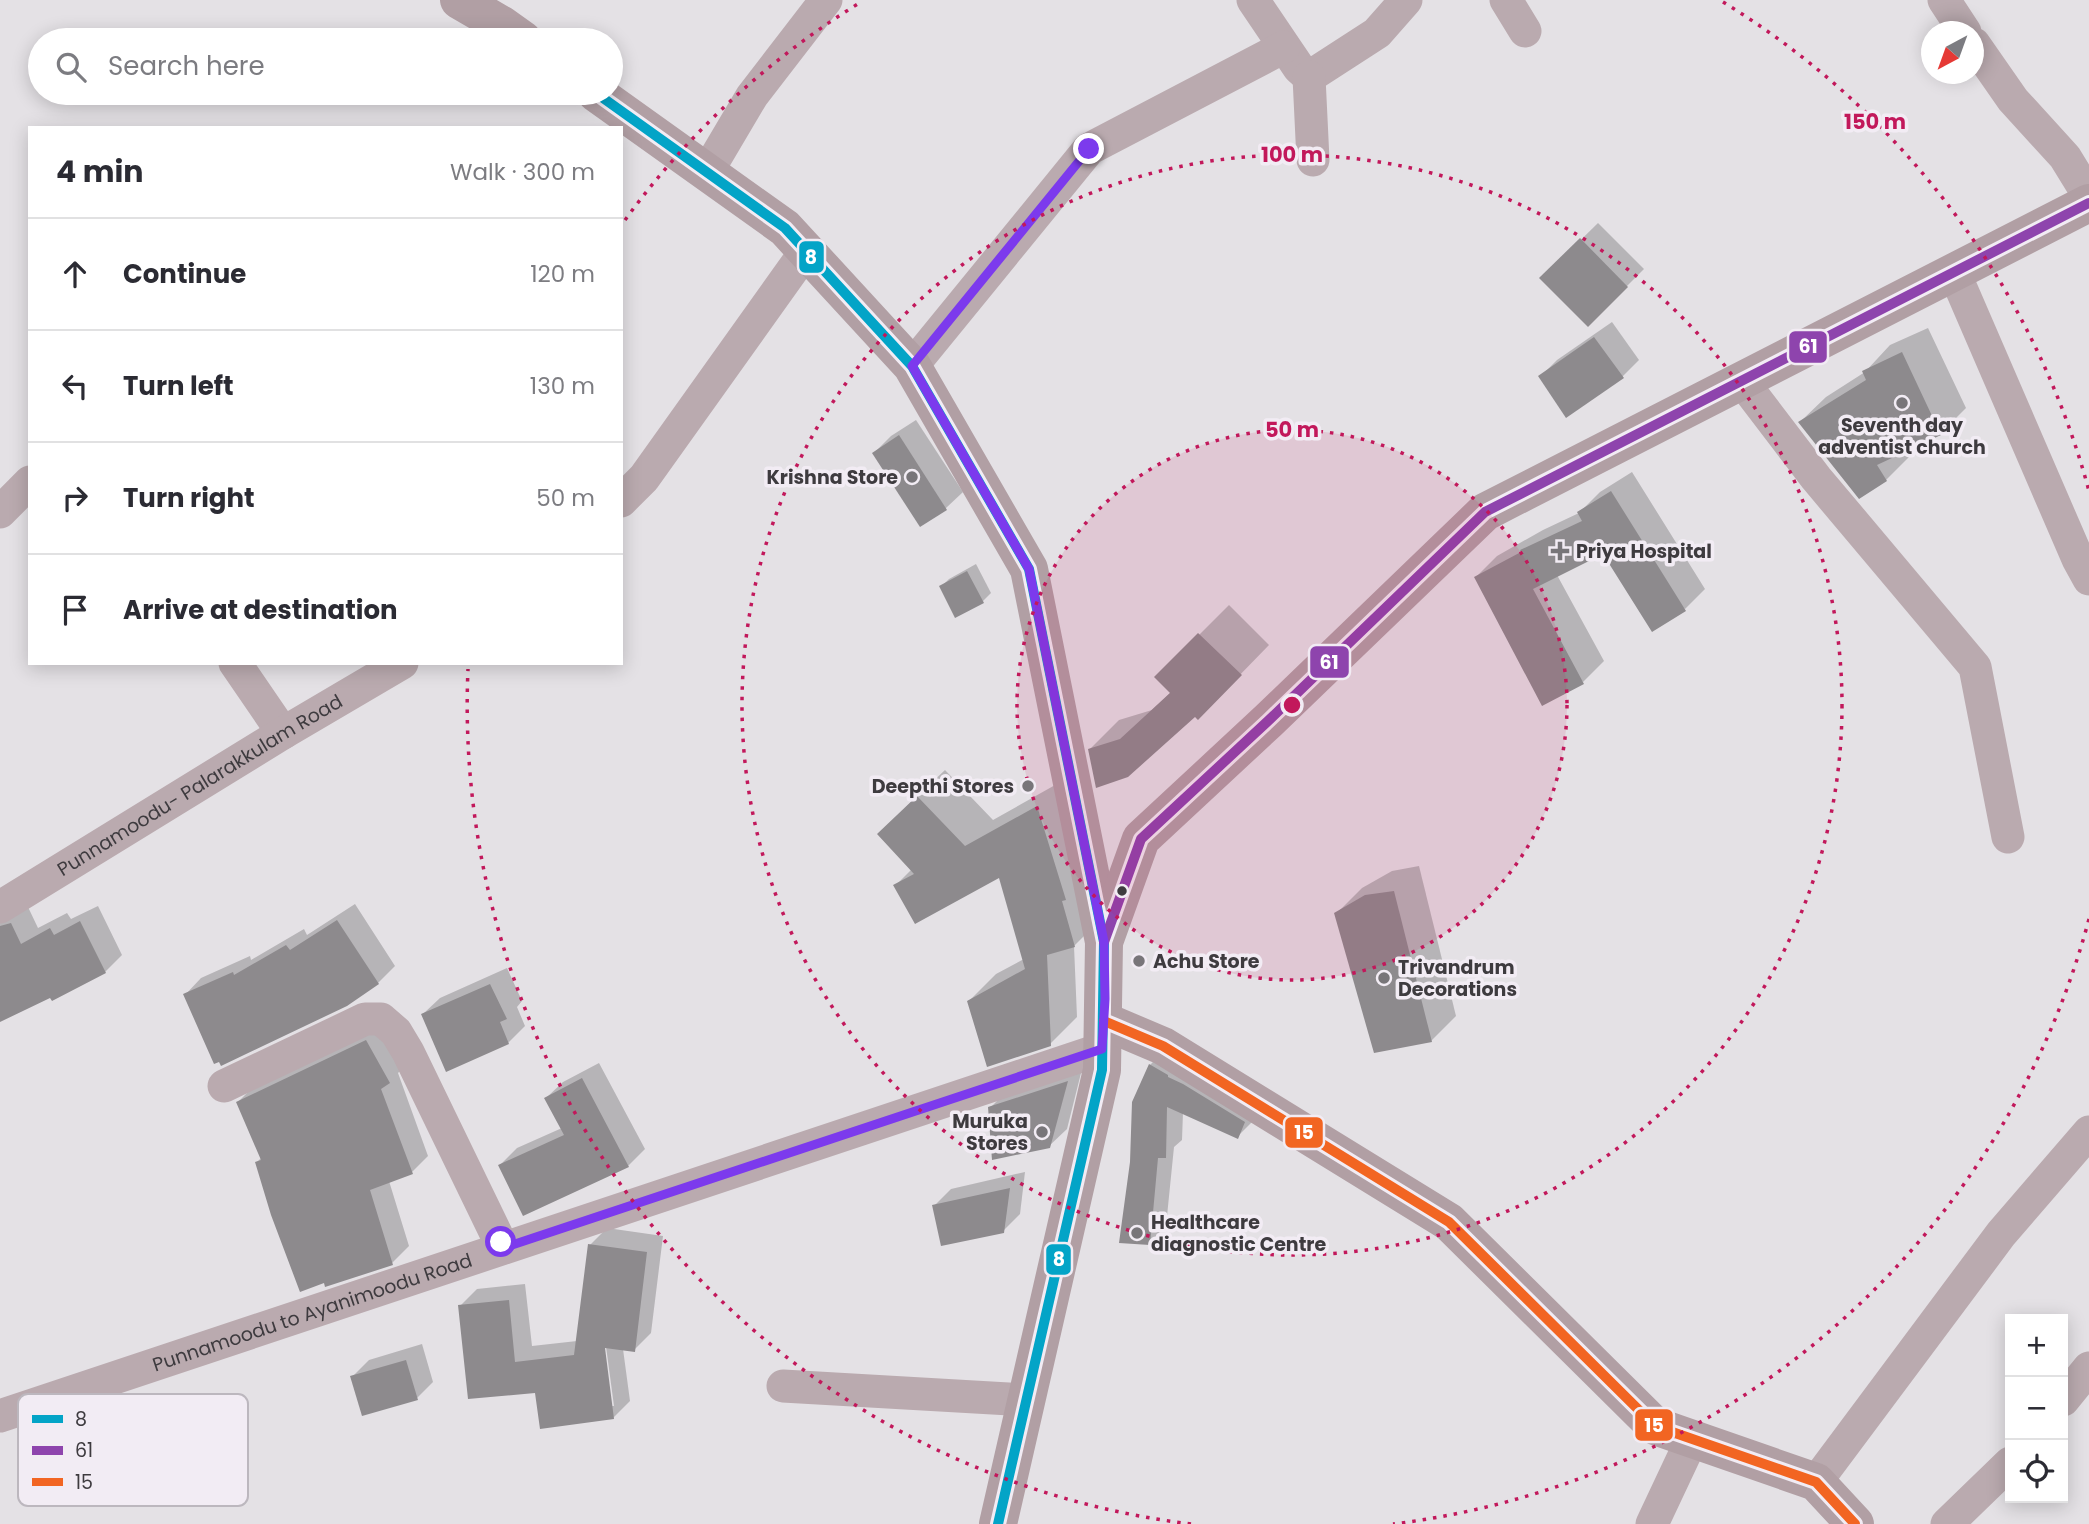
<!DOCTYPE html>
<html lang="en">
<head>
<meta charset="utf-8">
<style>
	body { margin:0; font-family:Poppins,sans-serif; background:#f7f7f7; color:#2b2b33 }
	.controls { position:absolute; right:21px; bottom:21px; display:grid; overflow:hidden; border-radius:0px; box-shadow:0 4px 18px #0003 }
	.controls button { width:63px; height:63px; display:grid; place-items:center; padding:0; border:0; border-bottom:2px solid #e1e1e2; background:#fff; color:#2b2b33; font:35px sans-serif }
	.compass { position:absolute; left:1921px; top:21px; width:63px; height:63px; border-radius:50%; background:#fff; box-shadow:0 4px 18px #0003; rotate:221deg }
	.stop { position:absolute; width:21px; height:21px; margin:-16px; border:5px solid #7c3aed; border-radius:50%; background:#fff }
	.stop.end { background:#7c3aed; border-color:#fff; box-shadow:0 2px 7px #0008 }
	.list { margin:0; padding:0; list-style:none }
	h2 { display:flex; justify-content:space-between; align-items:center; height:91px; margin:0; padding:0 28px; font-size:30px }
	h2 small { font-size:23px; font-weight:400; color:#7c7c81 }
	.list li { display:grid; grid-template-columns:46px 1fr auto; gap:21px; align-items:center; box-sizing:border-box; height:112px; padding:0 28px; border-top:2px solid #e1e1e2 }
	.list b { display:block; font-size:26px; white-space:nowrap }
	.list em { font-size:23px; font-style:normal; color:#7c7c81 }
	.icon { flex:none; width:38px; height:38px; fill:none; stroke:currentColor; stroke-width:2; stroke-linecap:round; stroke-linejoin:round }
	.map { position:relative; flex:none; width:2089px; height:1524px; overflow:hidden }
	.search { position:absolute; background:#fff; box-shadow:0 4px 18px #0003; left:28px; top:28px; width:595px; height:77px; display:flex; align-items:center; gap:18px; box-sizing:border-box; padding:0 24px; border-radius:38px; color:#7c7c81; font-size:26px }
	.panel { position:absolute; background:#fff; box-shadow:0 4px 18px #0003; left:28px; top:126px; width:595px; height:539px; border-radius:0px }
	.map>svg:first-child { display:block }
	.shadow { fill:#0003; fill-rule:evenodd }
	.building { fill:#8d8a8d }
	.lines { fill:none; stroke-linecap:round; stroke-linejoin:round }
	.street { stroke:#baaaaf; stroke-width:33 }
	.secondary { stroke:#b19fa4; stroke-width:38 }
	.bus-1-casing { stroke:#f2ecf4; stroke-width:16 }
	.bus-2-casing { stroke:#f2ecf4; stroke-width:16 }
	.bus-3-casing { stroke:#f2ecf4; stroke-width:16 }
	.bus-1 { stroke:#03a4c7; stroke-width:10 }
	.bus-2 { stroke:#8e44ad; stroke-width:10 }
	.bus-3 { stroke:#f26522; stroke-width:10 }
	.route { stroke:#7c3aed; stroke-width:9 }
	.ring { fill:none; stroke:#c2185b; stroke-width:3.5; stroke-dasharray:3.5 7 }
	.poi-dot { fill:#787579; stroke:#f2ecf4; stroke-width:2.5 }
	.bus-dot { fill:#3e3b3f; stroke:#f2ecf4; stroke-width:2.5 }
	.labels { text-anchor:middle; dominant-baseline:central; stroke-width:7; stroke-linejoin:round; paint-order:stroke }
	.poi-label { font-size:19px; font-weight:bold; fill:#3e3b3f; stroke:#f2ecf4; text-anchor:start }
	.street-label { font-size:19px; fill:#3e3b3f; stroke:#f2ecf4 }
	.key { fill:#f2ecf4; stroke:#bcb7be; stroke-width:2 }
	.key-label { font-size:19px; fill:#3e3b3f }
	.centre { fill:#c2185b; stroke:#f2ecf4; stroke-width:3.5 }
	.ring-label { font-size:21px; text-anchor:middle; font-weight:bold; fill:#c2185b; stroke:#f2ecf4; stroke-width:7; stroke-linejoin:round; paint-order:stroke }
	.line-badge { stroke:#f2ecf4; stroke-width:2.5 }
	.badge-label { font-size:19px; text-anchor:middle; font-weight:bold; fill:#fff }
</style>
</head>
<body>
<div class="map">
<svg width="2089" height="1524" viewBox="0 0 2089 1524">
	<rect width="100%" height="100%" fill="#e4e1e5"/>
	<g class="shadow">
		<polygon points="1598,223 1644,269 1588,325 1542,278"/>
		<polygon points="1612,322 1639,360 1622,377 1540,377 1557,360"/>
		<polygon points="1928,328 1966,408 1940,434 1909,448 1912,454 1886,480 1859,497 1800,422 1826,397 1865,372 1890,345"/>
		<polygon points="916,420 963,492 946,508 921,525 874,453 891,436"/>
		<polygon points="1632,472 1705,589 1685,609 1604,552 1557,575 1604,661 1583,682 1476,577 1497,556 1543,530 1579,513 1600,492"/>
		<polygon points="976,564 991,593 983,601 941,587 949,579"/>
		<polygon points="1229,605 1269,645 1198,718 1195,715 1089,750 1119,720 1152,710 1171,692 1157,677"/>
		<polygon points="945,770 993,820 1064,780 1101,919 1074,946 1077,1017 1050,1044 969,1001 996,974 1024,959 1000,876 895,886 912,869 906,807"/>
		<polygon points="1419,866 1456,1016 1431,1041 1336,914 1362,888 1392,871"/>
		<polygon points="355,904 395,966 378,983 185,995 201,978 250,956 251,960 304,929 307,935"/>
		<polygon points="98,906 122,955 105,972 0,1020 0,921 28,907 38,928 67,913 71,919"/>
		<polygon points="507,968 522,1001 517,1007 525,1026 508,1043 423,1014 440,998"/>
		<polygon points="383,1024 406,1065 398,1073 428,1156 412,1172 389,1181 409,1246 392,1263 257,1162 262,1157 238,1102 255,1085"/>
		<polygon points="1167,1048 1254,1120 1237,1137 1183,1112 1182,1140 1174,1147 1166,1226 1149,1243 1132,1162 1133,1102 1150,1065"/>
		<polygon points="599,1063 645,1149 628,1166 500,1165 517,1148 562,1128 546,1098 563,1082"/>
		<polygon points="1083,1065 1067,1129 1049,1146 990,1108 1007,1091"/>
		<polygon points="1025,1172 1020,1214 1003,1231 934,1206 951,1189"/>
		<path d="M607 1228 663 1236 651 1333 634 1350 623 1349 630 1401 613 1418 537 1391 460 1306 477 1289 525 1284 532 1346 577 1341 590 1245ZM605 1339 614 1406H611L602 1340Z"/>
		<polygon points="422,1344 433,1382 417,1398 352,1377 369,1360"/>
	</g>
	<g class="building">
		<polygon points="1580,238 1628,287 1588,327 1539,278"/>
		<polygon points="1594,337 1624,378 1566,418 1538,376"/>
		<polygon points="1902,352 1941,435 1877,465 1887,481 1859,499 1798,422 1866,380 1862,371"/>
		<polygon points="899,435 947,510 920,527 872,453"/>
		<polygon points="1611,491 1686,611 1652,632 1603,554 1533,589 1584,684 1542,706 1474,577 1521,552 1520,550 1582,521 1577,512"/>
		<polygon points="967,571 984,603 955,618 939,586"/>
		<polygon points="1198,633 1242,675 1198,720 1195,717 1128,777 1096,788 1088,749 1120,739 1170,693 1154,677"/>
		<polygon points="917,796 965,846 1037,806 1066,900 1062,901 1075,947 1047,955 1051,1046 987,1067 967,1001 1025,969 999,878 915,924 893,885 914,874 877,834"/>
		<polygon points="1394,891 1432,1042 1374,1053 1334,913 1365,895"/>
		<polygon points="337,920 379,984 347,1006 221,1066 219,1062 214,1064 183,994 233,972 234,975 286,945 290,950"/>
		<polygon points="80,921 106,973 52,1001 50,998 0,1022 0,926 11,923 21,944 50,928 54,935"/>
		<polygon points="490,984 507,1019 500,1022 509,1044 446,1072 421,1014"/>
		<polygon points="366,1040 390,1083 381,1089 413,1174 370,1190 393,1265 325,1287 324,1283 300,1292 271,1215 255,1162 261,1160 236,1102"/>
		<polygon points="1149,1064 1168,1075 1168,1077 1183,1084 1245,1122 1238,1139 1167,1107 1166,1158 1158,1158 1150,1245 1119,1243 1130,1162 1132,1102"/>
		<polygon points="582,1078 629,1167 523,1216 498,1165 564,1135 544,1098"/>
		<polygon points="1068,1081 1050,1148 992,1160 988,1107"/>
		<polygon points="1010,1188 1004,1233 941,1246 932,1205"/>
		<polygon points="588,1244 647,1252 635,1352 605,1348 614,1419 540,1429 535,1393 468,1399 458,1305 509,1300 515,1362 574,1355"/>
		<polygon points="406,1360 418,1400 362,1416 350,1376"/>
	</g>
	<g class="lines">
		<g class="street">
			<polyline points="1253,0 1299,68 1309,77 1377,33 1406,0"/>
			<polyline points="1506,0 1525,31"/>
			<polyline points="1944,0 1965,32"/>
			<polyline points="1974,44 2013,100 2065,157 2089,196"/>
			<polyline points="1309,77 1313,160"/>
			<polyline points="707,172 752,96 826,0"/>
			<polyline points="1954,272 2078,559 2089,579"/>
			<polyline points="912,366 1089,149 1284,47"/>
			<polyline points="1742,381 1816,478 1975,667 2008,837"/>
			<polyline points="621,501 644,478 806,251"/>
			<polyline points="0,512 30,482"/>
			<polyline points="235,663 283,733"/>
			<path id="s1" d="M0 907 283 733 402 663"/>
			<polyline points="224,1086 365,1019 381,1019 396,1032 408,1052 503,1248"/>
			<polyline points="783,1386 1026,1400"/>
			<polyline points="2063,1400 2089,1368"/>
			<path id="s2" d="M0 1416 1102 1049"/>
			<polyline points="1816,1482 2001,1234 2089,1132"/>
			<polyline points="1652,1524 1692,1439"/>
			<polyline points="1947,1524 2010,1463"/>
		</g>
		<g class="secondary">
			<polyline points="459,0 502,25 523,40"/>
			<polyline points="596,93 785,228 912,366 1029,569 1104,942 1102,1070 998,1524"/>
			<polyline points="1104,942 1141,839 1268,721 1485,512 2089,203"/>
			<polyline points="1104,1021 1163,1046 1449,1222 1655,1426 1816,1482 1855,1524"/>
		</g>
		<defs>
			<polyline id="bus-1" points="596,93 785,228 912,366 1029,569 1104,942 1102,1070 998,1524"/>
			<polyline id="bus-2" points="1104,942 1141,839 1268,721 1485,512 2089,203"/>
			<polyline id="bus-3" points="1104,1021 1163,1046 1449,1222 1655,1426 1816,1482 1855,1524"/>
		</defs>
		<use href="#bus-1" class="bus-1-casing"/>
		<use href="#bus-2" class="bus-2-casing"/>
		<use href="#bus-3" class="bus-3-casing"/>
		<use href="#bus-1" class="bus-1"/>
		<use href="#bus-2" class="bus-2"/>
		<use href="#bus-3" class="bus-3"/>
	</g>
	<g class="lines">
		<polyline class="route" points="501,1242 503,1248 515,1244 1102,1049 1105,999 1104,942 1029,569 912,366 1089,149"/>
	</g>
	<circle cx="1292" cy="705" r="275" fill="#c2185b" fill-opacity=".12"/>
	<g class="ring">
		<circle cx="1292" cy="705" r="275"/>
		<circle cx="1292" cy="705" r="550"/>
		<path d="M2089 919A825 825 0 0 1 1393 1524M1191 1524A825 825 0 0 1 468 669M625 220A825 825 0 0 1 861 2M1723 2A825 825 0 0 1 2089 491"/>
	</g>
	<g class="poi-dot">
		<circle cx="1902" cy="403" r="7"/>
		<circle cx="912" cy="477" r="7"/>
		<path d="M1556.5 540.5h7v7h7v7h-7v7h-7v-7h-7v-7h7z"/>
		<circle cx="1028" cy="786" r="7"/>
		<circle cx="1139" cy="961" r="7"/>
		<circle cx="1384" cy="978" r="7"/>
		<circle cx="1042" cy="1132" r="7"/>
		<circle cx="1137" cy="1233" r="7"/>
	</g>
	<circle class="bus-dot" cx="1122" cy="891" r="6"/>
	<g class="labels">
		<g class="poi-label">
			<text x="1902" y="425" text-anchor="middle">Seventh day<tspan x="1902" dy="22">adventist church</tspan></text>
			<text x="898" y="477" text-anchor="end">Krishna Store</text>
			<text x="1576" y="551">Priya Hospital</text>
			<text x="1014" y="786" text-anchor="end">Deepthi Stores</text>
			<text x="1153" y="961">Achu Store</text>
			<text x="1398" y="967">Trivandrum<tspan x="1398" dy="22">Decorations</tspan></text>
			<text x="1028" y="1121" text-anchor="end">Muruka<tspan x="1028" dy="22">Stores</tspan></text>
			<text x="1151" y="1222">Healthcare<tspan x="1151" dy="22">diagnostic Centre</tspan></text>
		</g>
		<g class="street-label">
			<text stroke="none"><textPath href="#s1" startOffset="234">Punnamoodu- Palarakkulam Road</textPath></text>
			<text stroke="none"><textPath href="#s2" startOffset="329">Punnamoodu to Ayanimoodu Road</textPath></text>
		</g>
	</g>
	<rect x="18" y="1394" width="230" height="112" rx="10" class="key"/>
	<rect x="32" y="1415" width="31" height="8" fill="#03a4c7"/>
	<rect x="32" y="1446" width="31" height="9" fill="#8e44ad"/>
	<rect x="32" y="1478" width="31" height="8" fill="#f26522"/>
	<g class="key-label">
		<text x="75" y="1426">8</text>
		<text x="75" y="1457">61</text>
		<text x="75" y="1489">15</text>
	</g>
	<circle cx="1292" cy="705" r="10" class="centre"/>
	<g class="ring-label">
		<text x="1875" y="129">150 m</text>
		<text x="1292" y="162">100 m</text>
		<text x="1292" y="437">50 m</text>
	</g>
	<g class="line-badge">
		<rect x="798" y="240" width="27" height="34" rx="7" fill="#03a4c7"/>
		<rect x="1788" y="330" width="40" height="34" rx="7" fill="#8e44ad"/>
		<rect x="1309" y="645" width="41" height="34" rx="7" fill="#8e44ad"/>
		<rect x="1284" y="1116" width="40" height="33" rx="7" fill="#f26522"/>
		<rect x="1045" y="1243" width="27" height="33" rx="7" fill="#03a4c7"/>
		<rect x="1634" y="1408" width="40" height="34" rx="7" fill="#f26522"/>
	</g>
	<g class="badge-label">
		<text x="811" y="264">8</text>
		<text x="1808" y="353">61</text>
		<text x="1329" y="669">61</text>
		<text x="1304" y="1139">15</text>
		<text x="1059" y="1266">8</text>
		<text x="1654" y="1432">15</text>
	</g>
</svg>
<div class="controls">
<button>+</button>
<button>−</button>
<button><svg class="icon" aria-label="locate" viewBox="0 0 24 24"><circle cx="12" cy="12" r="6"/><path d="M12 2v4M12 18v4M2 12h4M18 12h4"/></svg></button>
</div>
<svg class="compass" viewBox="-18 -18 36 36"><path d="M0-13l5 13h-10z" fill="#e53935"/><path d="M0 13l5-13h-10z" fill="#7c7c81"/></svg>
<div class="stop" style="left:501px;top:1242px"></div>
<div class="stop end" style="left:1089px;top:149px"></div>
<div class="search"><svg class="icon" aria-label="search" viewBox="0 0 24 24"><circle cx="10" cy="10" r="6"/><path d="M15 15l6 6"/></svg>Search here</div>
<section class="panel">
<h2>4 min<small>Walk · 300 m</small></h2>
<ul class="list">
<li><svg class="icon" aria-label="ahead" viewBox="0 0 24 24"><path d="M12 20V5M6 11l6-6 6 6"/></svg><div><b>Continue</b></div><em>120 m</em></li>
<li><svg class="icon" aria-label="left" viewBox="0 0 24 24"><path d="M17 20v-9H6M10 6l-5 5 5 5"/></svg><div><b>Turn left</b></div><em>130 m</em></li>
<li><svg class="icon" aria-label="right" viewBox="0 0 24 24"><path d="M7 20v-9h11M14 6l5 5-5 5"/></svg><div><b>Turn right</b></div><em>50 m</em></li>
<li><svg class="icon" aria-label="arrive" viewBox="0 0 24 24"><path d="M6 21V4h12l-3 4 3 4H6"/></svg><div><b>Arrive at destination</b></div></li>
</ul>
</section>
</div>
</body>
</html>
